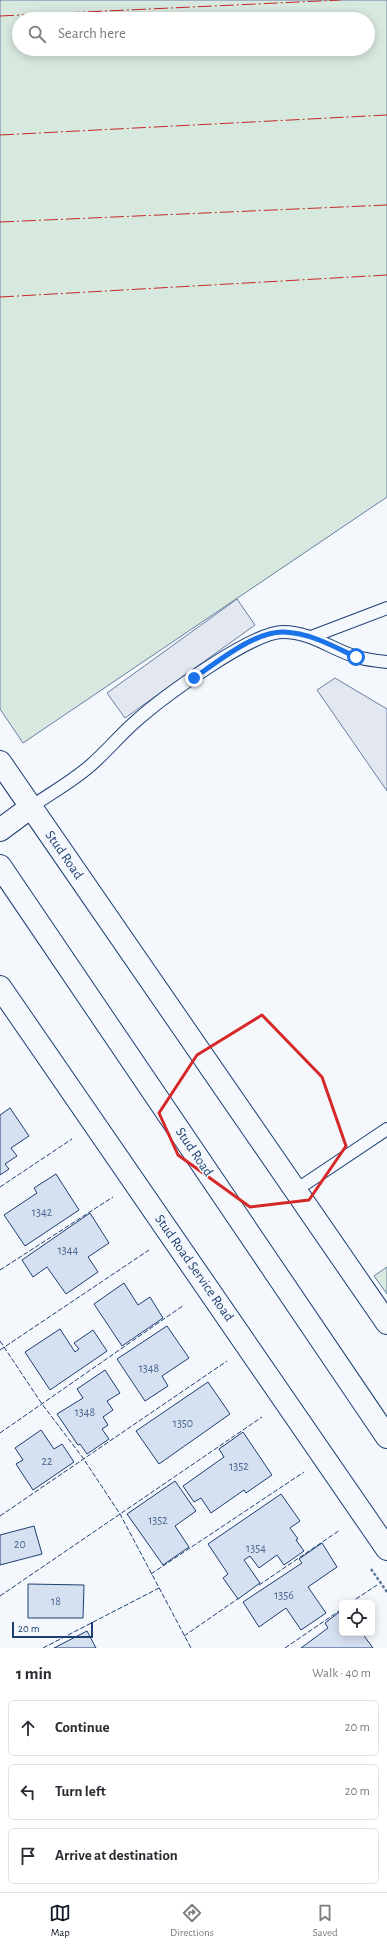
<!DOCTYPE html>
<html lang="en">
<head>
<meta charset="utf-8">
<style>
	body { margin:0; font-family:"Alegreya Sans",sans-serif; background:#f2f2f3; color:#2b2b33 }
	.controls { position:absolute; right:12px; bottom:12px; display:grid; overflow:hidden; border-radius:6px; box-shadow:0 2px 10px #0003 }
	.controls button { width:36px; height:36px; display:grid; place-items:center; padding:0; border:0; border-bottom:1px solid #e1e1e2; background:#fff; color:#2b2b33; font:20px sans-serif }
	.scale { position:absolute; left:12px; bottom:10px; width:81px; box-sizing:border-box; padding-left:4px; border:2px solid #1d3f73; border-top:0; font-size:11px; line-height:14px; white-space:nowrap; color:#1d3f73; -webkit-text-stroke:3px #f4f7fb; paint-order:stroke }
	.stop { position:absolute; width:12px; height:12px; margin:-9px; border:3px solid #1a73e8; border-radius:50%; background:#fff }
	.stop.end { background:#1a73e8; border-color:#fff; box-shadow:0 1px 4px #0008 }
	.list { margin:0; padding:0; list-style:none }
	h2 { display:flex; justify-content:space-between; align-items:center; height:52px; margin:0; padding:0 16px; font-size:17px }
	h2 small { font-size:13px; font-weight:400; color:#7c7c81 }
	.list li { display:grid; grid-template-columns:26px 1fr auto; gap:12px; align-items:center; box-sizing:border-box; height:56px; margin:0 8px 8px; padding:0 8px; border:1px solid #e1e1e2; border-radius:6px }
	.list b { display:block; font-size:15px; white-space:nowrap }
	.list em { font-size:13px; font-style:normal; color:#7c7c81 }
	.icon { flex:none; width:22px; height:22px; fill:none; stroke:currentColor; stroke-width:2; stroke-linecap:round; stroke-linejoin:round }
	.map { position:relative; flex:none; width:387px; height:1648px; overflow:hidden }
	.search { position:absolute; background:#fff; box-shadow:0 2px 10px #0003; left:12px; right:12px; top:12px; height:44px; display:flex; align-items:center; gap:10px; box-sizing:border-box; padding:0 14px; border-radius:22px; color:#7c7c81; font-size:15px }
	.sheet { height:244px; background:#fff }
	nav { display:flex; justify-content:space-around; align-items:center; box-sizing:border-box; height:56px; border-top:1px solid #e1e1e2; background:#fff; font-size:11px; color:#7c7c81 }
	nav a { display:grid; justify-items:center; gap:2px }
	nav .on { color:#111827 }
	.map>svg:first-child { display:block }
	.green { fill:#d7e8df; stroke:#687fa3; fill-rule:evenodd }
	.parking { fill:#e3e8f0; stroke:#687fa3 }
	.building { fill:#d5e0f0; stroke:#1d3f73 }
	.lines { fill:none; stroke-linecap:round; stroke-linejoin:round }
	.service-casing { stroke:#1d3f73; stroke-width:14 }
	.minor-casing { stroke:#1d3f73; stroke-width:24 }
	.trunk-casing { stroke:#1d3f73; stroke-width:24 }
	.path { stroke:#5e769c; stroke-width:2.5; stroke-dasharray:3 2; stroke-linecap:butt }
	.service { stroke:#f4f7fb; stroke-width:12 }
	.minor { stroke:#f4f7fb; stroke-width:22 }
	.trunk { stroke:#f4f7fb; stroke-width:22 }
	.fence { stroke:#1d3f73; stroke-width:1; stroke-dasharray:5 2; stroke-linecap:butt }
	.power { stroke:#c62828; stroke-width:1; stroke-dasharray:14 3 2 3; stroke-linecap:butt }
	.route { stroke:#1a73e8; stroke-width:5 }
	.marked { fill:none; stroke:#d62828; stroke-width:3; stroke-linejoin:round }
	.labels { text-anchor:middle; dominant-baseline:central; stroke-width:3; stroke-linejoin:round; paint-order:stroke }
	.number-label { font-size:12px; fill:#4b6792 }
	.street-label { font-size:14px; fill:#1d3f73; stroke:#f4f7fb }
</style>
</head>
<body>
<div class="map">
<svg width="387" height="1648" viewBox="0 0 387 1648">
	<rect width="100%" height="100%" fill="#f4f7fb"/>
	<g class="green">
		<path d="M0 0H387V497L23 743 0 709ZM19 19H368V49H19Z"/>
		<polygon points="387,1267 387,1294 374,1276"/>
	</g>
	<g class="parking">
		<polygon points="237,599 255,625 125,718 107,693"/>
		<polygon points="335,678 387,709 387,791 317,690"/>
	</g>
	<g class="building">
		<polygon points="10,1108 29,1136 11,1148 17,1156 5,1164 9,1169 0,1175 0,1115"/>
		<polygon points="56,1174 79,1210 25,1246 4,1215 37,1193 34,1188"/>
		<polygon points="90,1213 109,1243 88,1257 98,1272 66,1294 47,1267 33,1277 22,1260"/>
		<polygon points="124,1283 138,1305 150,1297 163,1318 122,1346 94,1304"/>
		<polygon points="167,1326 189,1358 162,1376 168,1386 145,1401 117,1359"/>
		<polygon points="60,1329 75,1352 79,1349 74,1343 93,1330 107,1351 50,1390 25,1352"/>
		<polygon points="105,1370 120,1393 107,1401 113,1410 103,1417 108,1425 102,1429 109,1439 87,1454 80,1444 78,1445 57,1414 83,1398 77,1389"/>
		<polygon points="208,1382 230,1414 159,1464 136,1431"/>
		<polygon points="41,1430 54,1449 62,1444 74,1462 33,1490 16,1464 23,1460 15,1448"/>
		<polygon points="243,1432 272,1475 246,1493 244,1490 211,1513 201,1498 194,1502 183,1486 224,1457 219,1449"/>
		<polygon points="175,1481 196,1511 175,1526 189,1547 163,1565 127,1514"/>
		<polygon points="281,1494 300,1521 290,1528 298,1539 296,1540 304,1551 284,1565 277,1555 259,1568 250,1556 244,1560 260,1583 238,1599 223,1578 228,1574 208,1544"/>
		<polygon points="34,1526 42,1554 0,1565 0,1535"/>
		<polygon points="322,1543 337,1567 308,1587 326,1613 301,1630 286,1608 259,1627 243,1602 302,1563 299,1559"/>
		<polygon points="28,1584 84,1585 83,1618 28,1618"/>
		<polygon points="342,1610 342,1633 362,1633 373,1648 301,1648 328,1628 325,1623"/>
		<polygon points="87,1631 96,1648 54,1648"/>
	</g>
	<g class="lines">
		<defs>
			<g id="service">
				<polyline points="311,637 387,608"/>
				<path d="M31 807C51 793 73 781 91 765 107 751 120 735 136 721 162 698 251 632 283 632 312 632 332 650 357 657 367 660 377 661 387 662"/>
				<polyline points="296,1190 387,1129"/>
			</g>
			<polyline id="minor" points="0,987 387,1549"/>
			<g id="trunk">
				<polyline points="0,762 387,1323"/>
				<polyline points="0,830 31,807"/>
				<polyline points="0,866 387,1437"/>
			</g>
		</defs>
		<use href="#service" class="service-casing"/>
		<use href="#minor" class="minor-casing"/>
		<use href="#trunk" class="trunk-casing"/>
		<polyline class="path" points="371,1569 387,1592"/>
		<use href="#service" class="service"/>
		<use href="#minor" class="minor"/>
		<use href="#trunk" class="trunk"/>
		<g class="fence">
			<polyline points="0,1187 72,1139"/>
			<polyline points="0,1270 113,1197"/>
			<polyline points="0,1341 42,1404 83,1458 120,1514 191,1648"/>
			<polyline points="0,1350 149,1250"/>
			<polyline points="0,1433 184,1305"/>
			<polyline points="0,1516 227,1361"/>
			<polyline points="151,1574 304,1472"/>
			<polyline points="259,1585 340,1530"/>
			<polyline points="0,1596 262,1417"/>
			<polyline points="350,1603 377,1585"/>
			<polyline points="184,1636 239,1598"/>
			<polyline points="43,1648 159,1588"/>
			<polyline points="285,1648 342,1609"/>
		</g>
		<g class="power">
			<polyline points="0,16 341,0"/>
			<polyline points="0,135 387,115"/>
			<polyline points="0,222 387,205"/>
			<polyline points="0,297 387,275"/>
		</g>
	</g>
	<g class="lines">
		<path class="route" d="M194 678C217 662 255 631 284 632 310 633 333 646 356 657"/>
	</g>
	<path class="marked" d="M262 1015 322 1077 346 1146 309 1200 250 1207 178 1155 159 1113 197 1055Z"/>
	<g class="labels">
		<g class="number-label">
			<text x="42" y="1212">1342</text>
			<text x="68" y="1250">1344</text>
			<text x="149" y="1368">1348</text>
			<text x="85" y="1412">1348</text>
			<text x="183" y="1423">1350</text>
			<text x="47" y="1461">22</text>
			<text x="239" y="1466">1352</text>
			<text x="158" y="1520">1352</text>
			<text x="20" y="1544">20</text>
			<text x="256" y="1548">1354</text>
			<text x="284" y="1595">1356</text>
			<text x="56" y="1601">18</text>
		</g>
		<g class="street-label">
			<text transform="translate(64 855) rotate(55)">Stud Road</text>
			<text transform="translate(194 1152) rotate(56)">Stud Road</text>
			<text transform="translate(194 1268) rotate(55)">Stud Road Service Road</text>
		</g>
	</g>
</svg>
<div class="controls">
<button><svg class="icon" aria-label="locate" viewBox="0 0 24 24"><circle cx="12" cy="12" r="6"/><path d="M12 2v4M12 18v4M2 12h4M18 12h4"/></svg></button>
</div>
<div class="scale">20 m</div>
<div class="stop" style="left:356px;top:657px"></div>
<div class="stop end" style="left:194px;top:678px"></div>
<div class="search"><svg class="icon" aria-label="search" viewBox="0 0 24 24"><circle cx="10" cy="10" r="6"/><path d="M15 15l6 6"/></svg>Search here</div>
</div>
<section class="sheet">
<h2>1 min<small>Walk · 40 m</small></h2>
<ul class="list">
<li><svg class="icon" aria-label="ahead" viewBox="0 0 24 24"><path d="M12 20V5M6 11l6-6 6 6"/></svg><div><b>Continue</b></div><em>20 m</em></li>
<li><svg class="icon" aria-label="left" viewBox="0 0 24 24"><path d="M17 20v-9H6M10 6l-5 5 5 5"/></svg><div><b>Turn left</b></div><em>20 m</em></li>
<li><svg class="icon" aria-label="arrive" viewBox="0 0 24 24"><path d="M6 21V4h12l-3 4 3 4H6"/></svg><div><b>Arrive at destination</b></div></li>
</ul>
</section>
<nav>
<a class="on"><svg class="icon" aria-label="map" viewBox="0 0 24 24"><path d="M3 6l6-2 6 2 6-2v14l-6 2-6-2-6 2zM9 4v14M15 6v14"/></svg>Map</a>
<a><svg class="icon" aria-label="directions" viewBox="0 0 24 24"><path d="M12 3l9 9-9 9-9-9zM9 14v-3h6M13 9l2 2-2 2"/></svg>Directions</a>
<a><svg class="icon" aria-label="saved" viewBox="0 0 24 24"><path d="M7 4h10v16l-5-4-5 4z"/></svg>Saved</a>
</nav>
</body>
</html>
